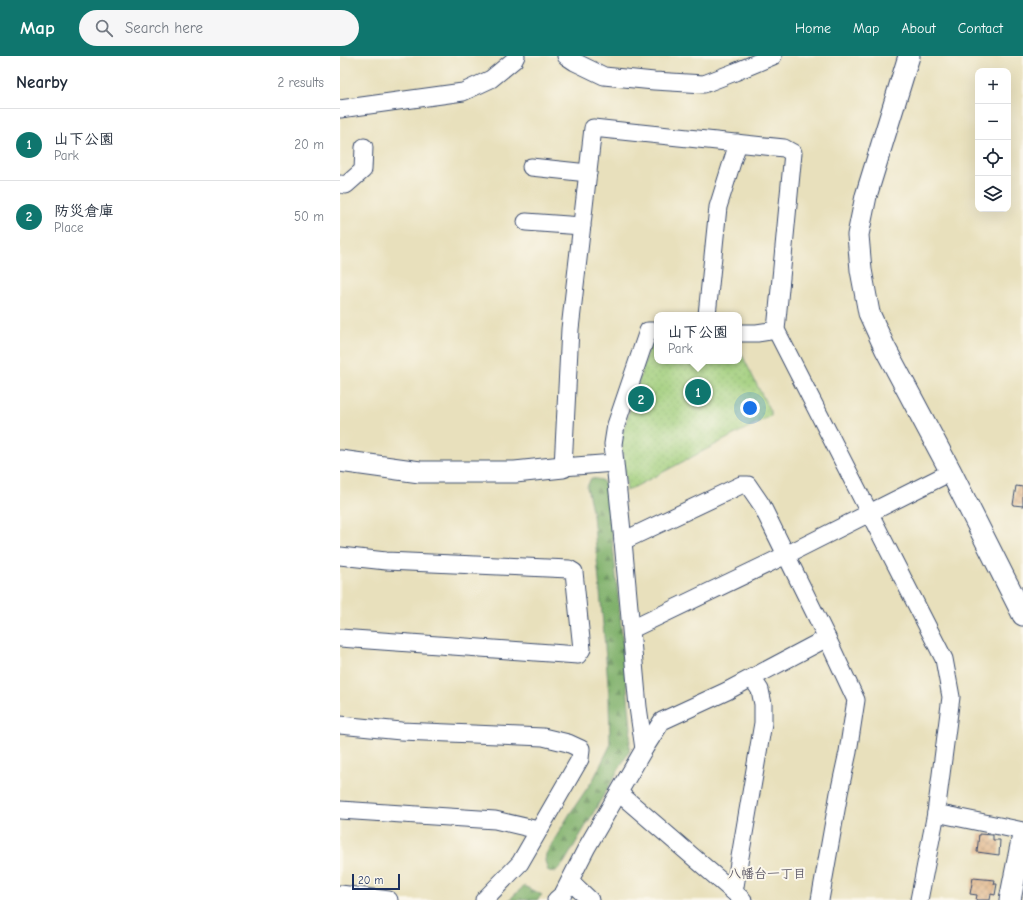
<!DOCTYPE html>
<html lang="en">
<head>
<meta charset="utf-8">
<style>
	body { margin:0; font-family:"Comic Neue","Klee One",sans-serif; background:#f6f6f7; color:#1f2937 }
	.controls { position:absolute; right:12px; top:12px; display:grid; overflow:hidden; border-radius:8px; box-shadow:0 4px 16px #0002 }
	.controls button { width:36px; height:36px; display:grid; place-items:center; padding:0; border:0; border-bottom:1px solid #e0e1e3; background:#fff; color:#1f2937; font:20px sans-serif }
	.scale { position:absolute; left:12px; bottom:10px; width:48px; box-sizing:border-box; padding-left:4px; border:2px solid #1b2f5e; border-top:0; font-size:11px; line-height:14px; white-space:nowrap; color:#1b2f5e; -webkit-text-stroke:3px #fbf7ec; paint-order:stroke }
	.you { position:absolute; left:410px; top:352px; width:14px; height:14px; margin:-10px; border:3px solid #fff; border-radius:50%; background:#1a73e8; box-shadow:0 0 0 6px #1a73e833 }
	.badge { display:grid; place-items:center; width:26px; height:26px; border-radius:50%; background:#0f766e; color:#fff; font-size:13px; font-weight:700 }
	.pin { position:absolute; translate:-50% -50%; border:2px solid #fff; box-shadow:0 1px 4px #0006 }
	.popup { position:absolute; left:314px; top:256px; width:88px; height:52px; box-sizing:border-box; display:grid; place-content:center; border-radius:8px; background:#fff; filter:drop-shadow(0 1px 3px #0005); font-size:13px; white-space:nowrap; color:#747a83 }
	.popup b { font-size:15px; color:#1f2937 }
	.popup::after { content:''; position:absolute; left:50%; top:100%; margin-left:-8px; border:8px solid transparent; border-top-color:#fff }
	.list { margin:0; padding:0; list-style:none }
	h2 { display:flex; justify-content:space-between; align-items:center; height:52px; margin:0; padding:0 16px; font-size:17px }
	h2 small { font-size:13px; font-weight:400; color:#747a83 }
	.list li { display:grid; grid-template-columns:26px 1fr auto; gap:12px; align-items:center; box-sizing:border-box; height:72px; padding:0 16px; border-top:1px solid #e0e1e3 }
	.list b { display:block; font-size:15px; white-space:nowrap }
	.list p { margin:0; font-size:13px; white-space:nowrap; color:#747a83 }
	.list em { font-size:13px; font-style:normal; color:#747a83 }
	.icon { flex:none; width:22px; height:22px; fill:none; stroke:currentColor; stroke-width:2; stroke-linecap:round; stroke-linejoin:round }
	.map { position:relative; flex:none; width:683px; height:844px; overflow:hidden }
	header { display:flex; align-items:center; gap:24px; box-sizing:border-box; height:56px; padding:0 20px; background:#0f766e; color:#fff }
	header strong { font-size:19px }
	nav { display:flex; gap:22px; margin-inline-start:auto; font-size:14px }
	.search { width:280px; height:36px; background:#f6f6f7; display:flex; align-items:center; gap:10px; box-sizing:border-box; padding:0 14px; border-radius:22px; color:#747a83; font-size:15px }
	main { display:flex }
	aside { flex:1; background:#fff }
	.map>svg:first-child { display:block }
	.forest { fill:url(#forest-firs); stroke:#4e7065 }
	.park { fill:url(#park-dots); stroke:#5e7e6d }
	.building { fill:url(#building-cross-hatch) }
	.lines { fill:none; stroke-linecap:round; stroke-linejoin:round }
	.minor-casing { stroke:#3a4a6c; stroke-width:19 }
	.tertiary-casing { stroke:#3a4a6c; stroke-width:23 }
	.minor { stroke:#fff; stroke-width:17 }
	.tertiary { stroke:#fff; stroke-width:21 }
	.labels { text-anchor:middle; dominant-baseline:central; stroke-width:4; stroke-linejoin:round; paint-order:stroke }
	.neighbourhood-label { font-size:13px; font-weight:bold; fill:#605c6a; stroke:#fbf7ec }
</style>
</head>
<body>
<header>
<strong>Map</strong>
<div class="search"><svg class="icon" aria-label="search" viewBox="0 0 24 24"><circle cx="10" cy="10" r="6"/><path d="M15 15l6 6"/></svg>Search here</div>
<nav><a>Home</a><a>Map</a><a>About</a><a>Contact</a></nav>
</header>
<main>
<aside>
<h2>Nearby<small>2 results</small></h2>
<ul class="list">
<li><span class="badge">1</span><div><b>山下公園</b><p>Park</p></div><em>20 m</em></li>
<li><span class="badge">2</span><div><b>防災倉庫</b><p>Place</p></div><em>50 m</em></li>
</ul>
</aside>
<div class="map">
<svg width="683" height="844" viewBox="0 0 683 844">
	<defs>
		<pattern id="forest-firs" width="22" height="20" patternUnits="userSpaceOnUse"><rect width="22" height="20" fill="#80b16c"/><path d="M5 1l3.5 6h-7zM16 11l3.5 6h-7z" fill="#68905c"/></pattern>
		<pattern id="park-dots" width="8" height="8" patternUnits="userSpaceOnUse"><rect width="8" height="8" fill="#a0ce7c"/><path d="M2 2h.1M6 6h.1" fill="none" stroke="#89b16e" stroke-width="1.8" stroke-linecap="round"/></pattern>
		<pattern id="building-cross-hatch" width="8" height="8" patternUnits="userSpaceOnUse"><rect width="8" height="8" fill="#dfb081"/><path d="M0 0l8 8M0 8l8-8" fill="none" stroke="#b4906d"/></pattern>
	</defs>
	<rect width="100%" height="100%" fill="#fbf7ec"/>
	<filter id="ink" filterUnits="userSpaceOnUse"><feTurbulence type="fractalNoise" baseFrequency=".025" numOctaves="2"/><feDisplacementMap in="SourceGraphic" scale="8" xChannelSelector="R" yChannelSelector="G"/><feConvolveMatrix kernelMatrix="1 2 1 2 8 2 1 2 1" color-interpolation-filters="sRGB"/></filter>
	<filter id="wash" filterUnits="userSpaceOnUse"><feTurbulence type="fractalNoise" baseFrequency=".012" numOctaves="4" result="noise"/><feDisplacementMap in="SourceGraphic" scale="16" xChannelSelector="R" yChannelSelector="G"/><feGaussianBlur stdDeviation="0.9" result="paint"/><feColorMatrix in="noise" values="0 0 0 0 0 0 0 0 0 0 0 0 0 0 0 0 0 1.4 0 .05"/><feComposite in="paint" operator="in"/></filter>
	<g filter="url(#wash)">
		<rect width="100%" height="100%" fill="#e8e0bc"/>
		<g class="forest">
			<polygon points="251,422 262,424 267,431 275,509 291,671 289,696 224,807 216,816 208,815 205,805 206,798 229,759 254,722 270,690 269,639 264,579 253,459 247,431"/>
			<polygon points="184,830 202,839 197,844 169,844"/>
		</g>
		<polygon class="park" points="317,285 317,305 399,305 399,293 432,359 287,435 281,382 310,289"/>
		<g id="blocks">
			<g class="building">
				<polygon points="300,337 305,338 302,350 297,349"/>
				<polygon points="676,430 683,431 683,450 673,449"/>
				<polygon points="639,778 653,779 653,784 660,784 659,799 637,796"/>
				<polygon points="633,822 655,824 654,828 657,828 655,839 651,838 650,844 636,844 637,839 630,838"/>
			</g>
		</g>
	</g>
	<g filter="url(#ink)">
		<use href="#blocks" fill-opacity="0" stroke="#3a4a6c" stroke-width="1"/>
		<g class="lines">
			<defs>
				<g id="minor">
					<polyline points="226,0 235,6 264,20 314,25 364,28 395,16 433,0"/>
					<polyline points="0,53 123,36 151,23 174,4 176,0"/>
					<polyline points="191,111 248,117"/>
					<polyline points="0,128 6,129 23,114 24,91"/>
					<polyline points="186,166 242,170"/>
					<polyline points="367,259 378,151 398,87"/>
					<polyline points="399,277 417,277 436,274"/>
					<polyline points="274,407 223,411 230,273 253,72 444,92 453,97 436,274 604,603 611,641 596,757 579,844"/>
					<polyline points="283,485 401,429 408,429 421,448 487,582 516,644 508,696 499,737 480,844"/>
					<polyline points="0,500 46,505 229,513 234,516 242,593 238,599 0,582"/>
					<polyline points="292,573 446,499 611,416"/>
					<polyline points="0,669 61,675 203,681 228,687 241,693 240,703 180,807 144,844"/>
					<polyline points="304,693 298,651 283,485 273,388 276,369 308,275 317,275"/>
					<polyline points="279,737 403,844"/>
					<polyline points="0,754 155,764 198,774"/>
					<polyline points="596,757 683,775"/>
					<polyline points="230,825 250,844"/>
					<polyline points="394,836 423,667 423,648 420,634 412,622"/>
					<polyline points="0,838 49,844"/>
					<polyline points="216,844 223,838 247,791 304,693 322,665 387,635 487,582"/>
				</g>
				<g id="tertiary">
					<polyline points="569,0 526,140 518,179 521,214 529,257 545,292 611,416 683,559"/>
					<polyline points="0,405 80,416 175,416 223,411"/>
					<polyline points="670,844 683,779"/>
				</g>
			</defs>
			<use href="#minor" class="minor-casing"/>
			<use href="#tertiary" class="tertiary-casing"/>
			<use href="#minor" class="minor"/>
			<use href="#tertiary" class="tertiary"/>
		</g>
	</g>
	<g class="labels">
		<g class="neighbourhood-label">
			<text x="427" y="817">八幡台一丁目</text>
		</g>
	</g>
</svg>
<div class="controls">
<button>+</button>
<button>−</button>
<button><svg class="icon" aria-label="locate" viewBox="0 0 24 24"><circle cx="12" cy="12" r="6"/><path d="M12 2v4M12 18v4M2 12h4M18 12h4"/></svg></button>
<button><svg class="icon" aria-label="layers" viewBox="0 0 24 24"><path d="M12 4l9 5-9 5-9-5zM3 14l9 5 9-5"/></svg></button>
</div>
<div class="scale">20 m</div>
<div class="you"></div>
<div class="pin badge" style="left:358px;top:336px">1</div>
<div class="popup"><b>山下公園</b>Park</div>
<div class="pin badge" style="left:301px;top:343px">2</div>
</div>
</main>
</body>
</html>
